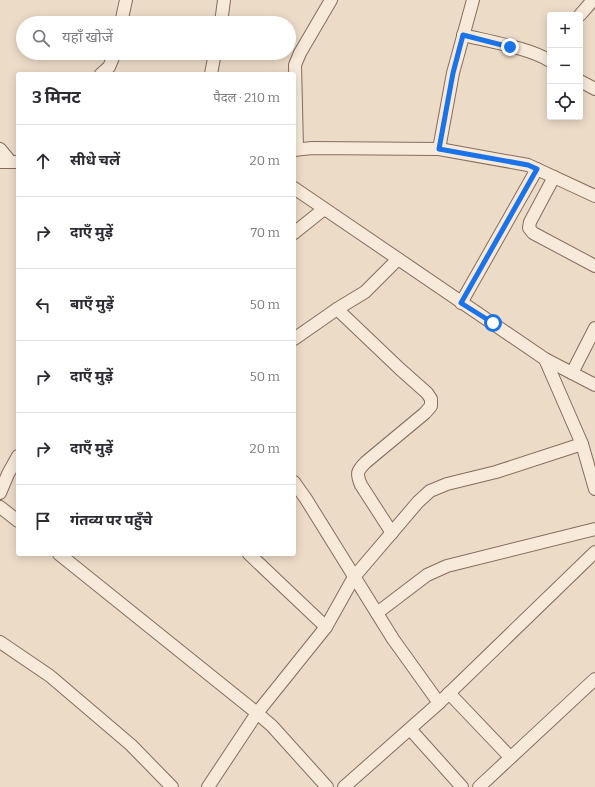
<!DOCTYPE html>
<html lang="hi">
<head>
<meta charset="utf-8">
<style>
	body { margin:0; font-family:Bitter,"Noto Sans Devanagari",serif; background:#f7f7f7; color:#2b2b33 }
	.controls { position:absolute; right:12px; top:12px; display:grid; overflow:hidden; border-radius:4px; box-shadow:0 2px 10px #0003 }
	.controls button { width:36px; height:36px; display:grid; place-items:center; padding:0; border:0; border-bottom:1px solid #e1e1e2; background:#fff; color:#2b2b33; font:20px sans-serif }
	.stop { position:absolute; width:12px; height:12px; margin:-9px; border:3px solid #1a73e8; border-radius:50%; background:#fff }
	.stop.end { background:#1a73e8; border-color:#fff; box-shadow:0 1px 4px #0008 }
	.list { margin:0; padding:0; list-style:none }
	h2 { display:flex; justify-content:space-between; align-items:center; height:52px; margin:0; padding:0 16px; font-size:17px }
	h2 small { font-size:13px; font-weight:400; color:#7c7c81 }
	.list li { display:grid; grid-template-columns:26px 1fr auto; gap:12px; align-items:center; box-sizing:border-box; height:72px; padding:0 16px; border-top:1px solid #e1e1e2 }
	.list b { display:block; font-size:15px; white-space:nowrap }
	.list em { font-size:13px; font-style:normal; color:#7c7c81 }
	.icon { flex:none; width:22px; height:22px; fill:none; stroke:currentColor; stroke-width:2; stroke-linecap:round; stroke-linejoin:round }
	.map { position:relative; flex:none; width:595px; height:787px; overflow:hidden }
	.search { position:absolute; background:#fff; box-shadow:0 2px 10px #0003; left:16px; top:16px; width:280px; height:44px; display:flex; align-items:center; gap:10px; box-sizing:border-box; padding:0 14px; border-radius:22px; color:#7c7c81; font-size:15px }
	.panel { position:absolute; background:#fff; box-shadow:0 2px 10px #0003; left:16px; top:72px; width:280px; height:484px; border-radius:4px }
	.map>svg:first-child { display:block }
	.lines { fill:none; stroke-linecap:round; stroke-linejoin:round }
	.street-casing { stroke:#876c5d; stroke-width:14 }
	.street { stroke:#f7eada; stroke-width:12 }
	.route { stroke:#1a73e8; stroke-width:5 }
</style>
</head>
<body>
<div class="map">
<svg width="595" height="787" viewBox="0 0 595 787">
	<rect width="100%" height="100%" fill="#ecdbc7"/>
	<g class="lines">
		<defs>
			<g id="street">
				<polyline points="580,15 593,0"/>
				<polyline points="121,23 126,0"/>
				<polyline points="221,23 224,0"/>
				<path d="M463 35C487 41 530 48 550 61"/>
				<polyline points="101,74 109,67 115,53"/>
				<polyline points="211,74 215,53"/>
				<polyline points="580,81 595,89"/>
				<polyline points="0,149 10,161"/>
				<polyline points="297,149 295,65 300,53 331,0"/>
				<polyline points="439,149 453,73 473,0"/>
				<polyline points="294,150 312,148 439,149 528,165 595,196"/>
				<polyline points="0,162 18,162"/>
				<polyline points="554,177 530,222 529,228 533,233 595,266"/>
				<polyline points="294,188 545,359 595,385"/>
				<polyline points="294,233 324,209"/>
				<polyline points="461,303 537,169"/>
				<path d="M337 309 400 369 427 393 431 399V406L425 413 366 462C357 471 356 473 361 485L392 533"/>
				<polyline points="294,339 337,309 365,292 398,259"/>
				<polyline points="545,359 582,444"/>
				<polyline points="572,373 595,328"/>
				<polyline points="294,482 306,499 393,639 439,703"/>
				<polyline points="0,493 8,474 18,456"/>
				<polyline points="0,507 18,521"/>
				<polyline points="59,554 257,713 272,726 327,787"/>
				<polyline points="249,554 326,627"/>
				<polyline points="377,613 427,575 447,566 595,529"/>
				<polyline points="0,642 50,676 131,745 172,787"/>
				<polyline points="449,693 510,757"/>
				<polyline points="410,729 462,787"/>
				<polyline points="208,787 257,713 326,627 354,577 418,502 430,491 447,484 496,472 582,444 595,489"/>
				<polyline points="344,787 439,703 595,552"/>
				<polyline points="479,787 595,679"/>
			</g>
		</defs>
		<use href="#street" class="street-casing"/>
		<use href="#street" class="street"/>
	</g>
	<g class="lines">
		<polyline class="route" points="493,323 461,303 537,169 528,165 439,149 453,73 463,35 510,47"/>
	</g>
</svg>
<div class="controls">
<button>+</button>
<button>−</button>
<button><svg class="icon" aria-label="locate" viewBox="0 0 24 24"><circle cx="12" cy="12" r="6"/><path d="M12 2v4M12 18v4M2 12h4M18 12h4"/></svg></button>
</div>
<div class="stop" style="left:493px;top:323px"></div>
<div class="stop end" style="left:510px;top:47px"></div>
<div class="search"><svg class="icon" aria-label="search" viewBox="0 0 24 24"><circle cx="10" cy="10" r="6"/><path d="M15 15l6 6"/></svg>यहाँ खोजें</div>
<section class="panel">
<h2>3 मिनट<small>पैदल · 210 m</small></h2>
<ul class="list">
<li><svg class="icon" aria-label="ahead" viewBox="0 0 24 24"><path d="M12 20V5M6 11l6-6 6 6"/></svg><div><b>सीधे चलें</b></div><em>20 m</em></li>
<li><svg class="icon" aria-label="right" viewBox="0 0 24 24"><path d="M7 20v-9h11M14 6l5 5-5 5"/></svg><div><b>दाएँ मुड़ें</b></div><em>70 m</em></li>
<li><svg class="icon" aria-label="left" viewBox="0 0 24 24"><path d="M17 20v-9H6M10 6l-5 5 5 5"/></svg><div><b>बाएँ मुड़ें</b></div><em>50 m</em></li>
<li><svg class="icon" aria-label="right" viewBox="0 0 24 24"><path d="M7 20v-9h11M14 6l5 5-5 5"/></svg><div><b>दाएँ मुड़ें</b></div><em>50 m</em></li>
<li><svg class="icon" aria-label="right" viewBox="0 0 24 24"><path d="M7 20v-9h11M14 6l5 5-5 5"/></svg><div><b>दाएँ मुड़ें</b></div><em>20 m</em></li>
<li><svg class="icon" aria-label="arrive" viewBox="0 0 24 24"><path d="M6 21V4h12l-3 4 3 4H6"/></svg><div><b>गंतव्य पर पहुँचे</b></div></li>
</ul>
</section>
</div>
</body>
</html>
